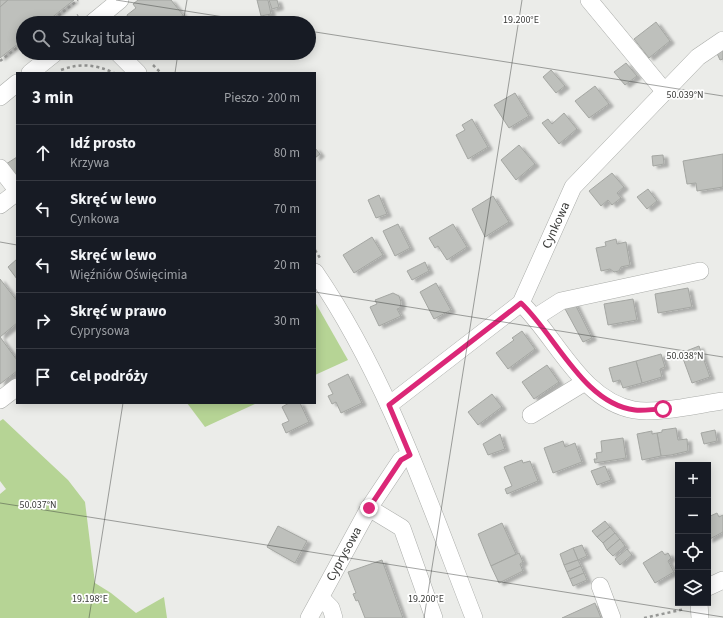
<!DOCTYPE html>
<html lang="pl">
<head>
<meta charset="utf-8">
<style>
	body { margin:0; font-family:"Source Sans 3",sans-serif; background:#242831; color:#f1f3f6 }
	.controls { position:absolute; right:12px; bottom:12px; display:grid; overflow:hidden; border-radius:0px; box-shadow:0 2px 10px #0003 }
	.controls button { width:36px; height:36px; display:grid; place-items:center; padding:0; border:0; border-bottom:1px solid #363941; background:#171b24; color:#f1f3f6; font:20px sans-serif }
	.stop { position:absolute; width:12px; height:12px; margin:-9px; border:3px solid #db2777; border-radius:50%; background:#fff }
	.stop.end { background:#db2777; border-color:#fff; box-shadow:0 1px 4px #0008 }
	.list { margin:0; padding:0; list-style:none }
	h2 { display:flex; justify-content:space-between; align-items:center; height:52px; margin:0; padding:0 16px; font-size:17px }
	h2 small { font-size:13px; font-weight:400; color:#9ea1a6 }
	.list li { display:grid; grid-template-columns:26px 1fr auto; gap:12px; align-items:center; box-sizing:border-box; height:56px; padding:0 16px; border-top:1px solid #363941 }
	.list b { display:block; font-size:15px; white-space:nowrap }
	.list p { margin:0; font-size:13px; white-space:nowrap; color:#9ea1a6 }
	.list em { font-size:13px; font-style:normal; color:#9ea1a6 }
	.icon { flex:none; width:22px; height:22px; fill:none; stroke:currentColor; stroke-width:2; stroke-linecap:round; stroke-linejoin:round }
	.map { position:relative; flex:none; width:723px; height:618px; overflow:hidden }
	.search { position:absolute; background:#171b24; box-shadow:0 2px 10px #0003; left:16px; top:16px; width:300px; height:44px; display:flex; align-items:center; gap:10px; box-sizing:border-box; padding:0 14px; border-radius:22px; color:#9ea1a6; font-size:15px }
	.panel { position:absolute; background:#171b24; box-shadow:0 2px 10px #0003; left:16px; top:72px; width:300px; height:332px; border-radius:0px }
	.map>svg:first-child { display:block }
	.green { fill:#b6d495 }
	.building { fill:#bec0bc; stroke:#a4a6a2; filter:url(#shadow) }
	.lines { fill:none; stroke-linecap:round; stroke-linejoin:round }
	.minor-casing { stroke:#abadaa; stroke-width:18 }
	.path { stroke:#969795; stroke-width:2.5; stroke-dasharray:3 3; stroke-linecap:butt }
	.minor { stroke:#fff; stroke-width:17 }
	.route { stroke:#db2777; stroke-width:5 }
	.ticks { fill:none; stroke:#383937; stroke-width:1; stroke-opacity:0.45 }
	.labels { text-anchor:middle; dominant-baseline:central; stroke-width:3.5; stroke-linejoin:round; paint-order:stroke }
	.street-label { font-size:13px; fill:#383937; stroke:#fff }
	.ticks-label { font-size:10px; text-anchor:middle; fill:#383937; stroke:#fff; stroke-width:3.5; stroke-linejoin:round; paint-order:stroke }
</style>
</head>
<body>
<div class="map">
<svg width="723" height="618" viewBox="0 0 723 618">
	<defs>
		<filter id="shadow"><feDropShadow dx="4.5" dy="2.5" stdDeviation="1" flood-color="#0004"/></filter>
	</defs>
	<rect width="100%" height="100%" fill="#ebece9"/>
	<g class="green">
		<polygon points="315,302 348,360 315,375"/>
		<polygon points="187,403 257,403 205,427"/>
		<polygon points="3,419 68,480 85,502 95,583 111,593 136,613 164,597 167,618 0,618 0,494 6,489 0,481 0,421"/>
	</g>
	<g class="building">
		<polygon points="0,0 8,0 0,7"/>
		<polygon points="8,0 74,0 45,23 23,23 23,40 0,58 0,7"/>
		<polygon points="138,0 171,0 183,15 173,23 130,23 127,15 136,8 133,4"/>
		<polygon points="257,0 268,0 271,14 261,16"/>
		<polygon points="269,0 277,0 279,7 272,9"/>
		<polygon points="656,22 670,41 649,58 634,39"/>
		<polygon points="723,46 723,59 720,60 715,49"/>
		<polygon points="626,63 637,76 625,85 614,72"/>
		<polygon points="551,70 565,86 556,93 543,77"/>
		<polygon points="595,86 609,104 589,118 575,101"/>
		<polygon points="515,93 529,116 509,128 494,105"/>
		<polygon points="564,113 577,129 559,144 542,123 548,119 552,124"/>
		<polygon points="472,119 488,147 468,159 456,135 465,130 462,125"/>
		<polygon points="519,145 535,164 516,180 501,160"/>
		<polygon points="315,148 320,154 315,158"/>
		<polygon points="723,154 723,187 697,191 696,183 687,184 683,161"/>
		<polygon points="663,155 664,164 653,166 652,156"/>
		<polygon points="17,157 17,178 6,164"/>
		<polygon points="612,173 624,187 617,193 621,198 612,205 608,200 601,206 589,191"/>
		<polygon points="648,189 657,201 647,209 637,197"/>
		<polygon points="379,195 387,214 376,218 368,200"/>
		<polygon points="493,196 509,222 485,237 472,209"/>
		<polygon points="398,224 410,248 395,256 383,231"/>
		<polygon points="453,224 467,247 447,260 438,246 435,248 429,238"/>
		<polygon points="372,237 383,255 354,273 343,255"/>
		<polygon points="616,239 617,244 626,242 630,265 621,267 619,271 614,272 610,269 601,271 596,248 606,246 605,242"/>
		<polygon points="17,259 17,279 8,267"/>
		<polygon points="425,262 429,271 412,280 407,271"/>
		<polygon points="0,279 17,301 17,323 0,337"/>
		<polygon points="436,283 451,310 434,319 420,292"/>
		<polygon points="688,288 692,307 658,313 655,294"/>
		<polygon points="393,293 399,296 401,302 400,308 397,309 401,316 379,326 370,307 377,304 375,300"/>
		<polygon points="633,299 637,320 608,325 604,304"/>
		<polygon points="574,302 592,338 583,342 564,307"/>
		<polygon points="522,331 535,349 508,369 496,353 514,340 512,338"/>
		<polygon points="0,337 17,360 17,371 0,384"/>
		<polygon points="699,346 710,377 692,383 681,353"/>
		<polygon points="661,354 665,367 660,369 662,377 642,383 636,361"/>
		<polygon points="636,361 642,383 623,388 620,380 613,382 609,368"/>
		<polygon points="547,365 559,382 534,399 522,382"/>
		<polygon points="348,374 362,403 341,413 336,402 332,404 328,396 333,394 328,384"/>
		<polygon points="492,394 502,407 478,425 468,412"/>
		<polygon points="289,403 300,403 309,422 286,433 282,424 289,421 282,407"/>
		<polygon points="676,428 678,440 687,439 688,451 671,455 661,456 657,433 662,432 662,430"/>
		<polygon points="715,430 717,441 704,444 701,433"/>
		<polygon points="652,431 652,434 657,433 661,456 642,460 637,434"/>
		<polygon points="500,434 505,449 488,455 483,444"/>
		<polygon points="623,438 626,458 595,463 594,459 597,459 596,453 602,452 601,441"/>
		<polygon points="563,441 565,447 575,443 582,462 553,473 544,448"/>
		<polygon points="522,460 523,463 530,461 538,481 507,494 505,489 512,486 504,467"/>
		<polygon points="605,466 611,480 597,485 591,471"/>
		<polygon points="717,513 719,517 723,515 723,532 708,540 708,517"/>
		<polygon points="605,521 610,527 597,537 592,531"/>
		<polygon points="502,523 516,554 491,566 478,534"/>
		<polygon points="278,526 307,541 295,563 267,547"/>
		<polygon points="610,527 615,533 603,543 597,537"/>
		<polygon points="615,533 620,539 607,550 603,543"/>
		<polygon points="620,539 625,546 613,556 607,550"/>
		<polygon points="582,545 587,556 578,560 573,548"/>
		<polygon points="573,548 578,560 564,565 560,554"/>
		<polygon points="627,549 632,555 620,565 615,559"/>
		<polygon points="662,551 665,555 668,553 671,558 668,561 674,572 655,583 643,563"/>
		<polygon points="519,553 523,562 520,564 523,571 499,583 491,566"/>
		<polygon points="382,560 403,618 365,618 358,600 356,601 353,594 356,593 348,572"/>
		<polygon points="578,560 581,566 567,572 564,565"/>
		<polygon points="581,566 584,573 570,579 567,572"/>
		<polygon points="584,573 587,580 573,586 570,579"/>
		<polygon points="595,603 601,618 562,618"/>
	</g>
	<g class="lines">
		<defs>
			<g id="minor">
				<polyline points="589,0 665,92"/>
				<polyline points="92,23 120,0"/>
				<polyline points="118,53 138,73"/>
				<polyline points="30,73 55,53"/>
				<polyline points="0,97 17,83"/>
				<polyline points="0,168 17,190"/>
				<polyline points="0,205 17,192"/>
				<path d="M315 272C387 377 428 500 474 618"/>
				<path d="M521 303C557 338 581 400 634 410 656 414 700 404 723 401"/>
				<polyline points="536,317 561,301 700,271"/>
				<polyline points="0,400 17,387"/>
				<path id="s1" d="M389 405 521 303 573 187 698 57 723 40"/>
				<polyline points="531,415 585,382"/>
				<polyline points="369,508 402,528 434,618"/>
				<polyline points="600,586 612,618"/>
				<polyline points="708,587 723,580"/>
				<polyline points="321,598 331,608 334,618"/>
				<polyline points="699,603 700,618"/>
				<path id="s2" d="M309 618 369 508 401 460 410 455"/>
			</g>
		</defs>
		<use href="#minor" class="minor-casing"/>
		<g class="path">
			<polyline points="49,23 78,0"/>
			<polyline points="68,23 78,15"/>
			<polyline points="0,61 23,43"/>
			<polyline points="153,65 161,73"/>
			<path d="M61 70C80 63 95 64 114 73"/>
			<polyline points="315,250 320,258"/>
			<polyline points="644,618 685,609"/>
		</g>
		<use href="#minor" class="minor"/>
	</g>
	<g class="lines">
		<path class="route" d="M369 508 401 460 410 455 389 405 521 303C556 336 584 404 635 410 644 411 654 409 663 409"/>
	</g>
	<path class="ticks" d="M116 0 262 23M183 23 187 0M309 31 723 96M175 73 178 53M0 242 17 245M315 292 723 357M0 503 723 617M89 618 123 403M424 618 522 0"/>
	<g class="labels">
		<g class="street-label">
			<text stroke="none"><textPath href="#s1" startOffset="252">Cynkowa</textPath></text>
			<text stroke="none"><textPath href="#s2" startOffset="73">Cyprysowa</textPath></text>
		</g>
	</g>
	<g class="ticks-label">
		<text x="521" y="23">19.200°E</text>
		<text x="685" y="98">50.039°N</text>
		<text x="685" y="359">50.038°N</text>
		<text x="38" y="508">50.037°N</text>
		<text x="90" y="602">19.198°E</text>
		<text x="426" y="602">19.200°E</text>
	</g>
</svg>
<div class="controls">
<button>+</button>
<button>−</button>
<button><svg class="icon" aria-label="locate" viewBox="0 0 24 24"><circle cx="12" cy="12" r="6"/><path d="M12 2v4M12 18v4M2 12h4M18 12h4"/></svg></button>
<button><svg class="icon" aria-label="layers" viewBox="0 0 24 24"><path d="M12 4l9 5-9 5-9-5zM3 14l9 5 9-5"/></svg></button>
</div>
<div class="stop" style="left:663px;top:409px"></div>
<div class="stop end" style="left:369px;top:508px"></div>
<div class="search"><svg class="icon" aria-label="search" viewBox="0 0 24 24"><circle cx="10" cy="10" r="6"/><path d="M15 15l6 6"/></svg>Szukaj tutaj</div>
<section class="panel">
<h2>3 min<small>Pieszo · 200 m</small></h2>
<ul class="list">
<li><svg class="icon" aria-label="ahead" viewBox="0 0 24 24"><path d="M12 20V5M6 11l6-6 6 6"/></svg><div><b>Idź prosto</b><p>Krzywa</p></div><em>80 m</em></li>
<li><svg class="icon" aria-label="left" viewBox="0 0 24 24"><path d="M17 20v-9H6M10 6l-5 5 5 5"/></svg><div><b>Skręć w lewo</b><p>Cynkowa</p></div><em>70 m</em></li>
<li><svg class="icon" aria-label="left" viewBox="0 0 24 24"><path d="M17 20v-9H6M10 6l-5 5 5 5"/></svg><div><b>Skręć w lewo</b><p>Więźniów Oświęcimia</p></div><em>20 m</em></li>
<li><svg class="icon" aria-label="right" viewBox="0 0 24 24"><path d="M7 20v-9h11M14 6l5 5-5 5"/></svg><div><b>Skręć w prawo</b><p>Cyprysowa</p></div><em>30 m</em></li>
<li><svg class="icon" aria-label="arrive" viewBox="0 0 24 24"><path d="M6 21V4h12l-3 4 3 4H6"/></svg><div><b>Cel podróży</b></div></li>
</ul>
</section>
</div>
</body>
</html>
